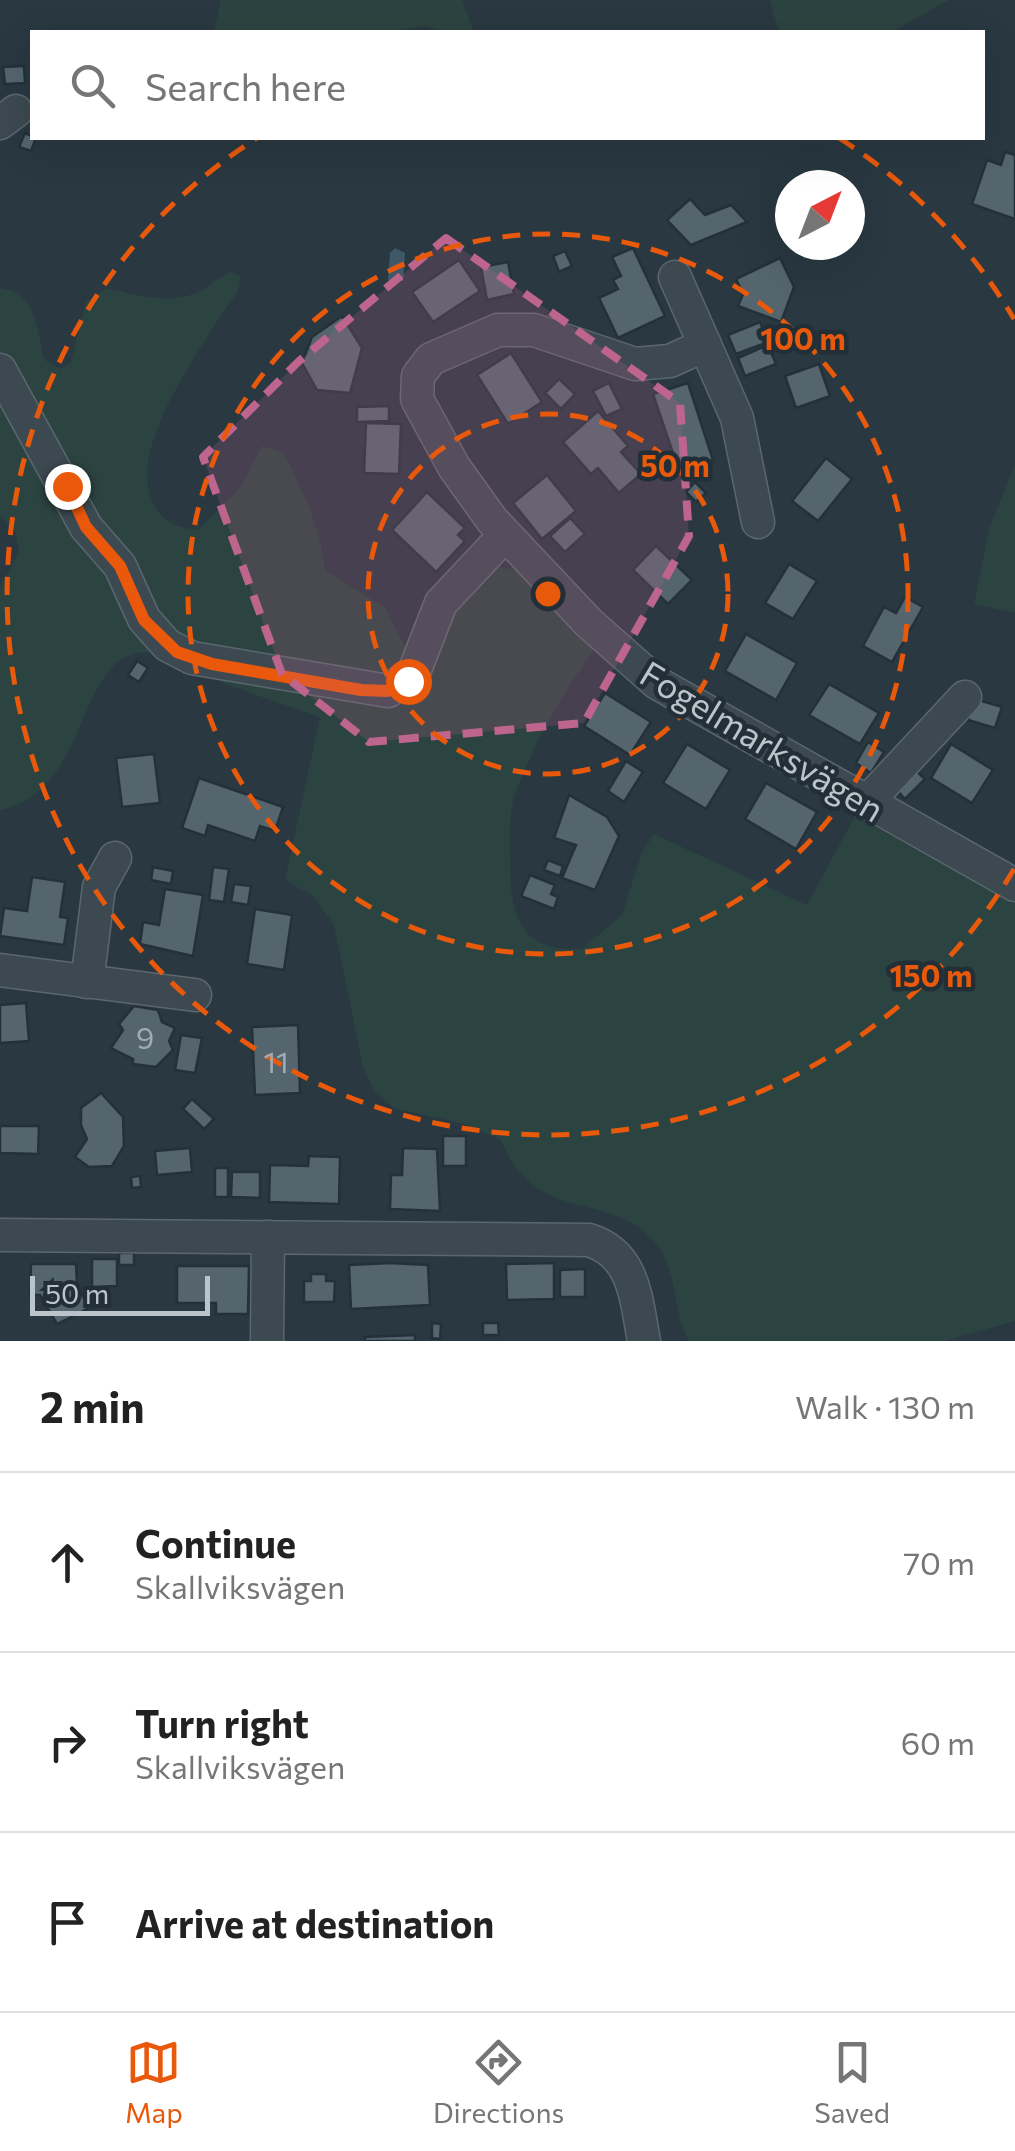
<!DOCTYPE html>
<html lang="en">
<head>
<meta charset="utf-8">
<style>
	body { margin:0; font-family:Commissioner,sans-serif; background:#f2f2f2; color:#222 }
	.compass { position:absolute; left:775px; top:170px; width:90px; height:90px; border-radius:50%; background:#fff; box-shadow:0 10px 40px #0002; rotate:42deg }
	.scale { position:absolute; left:30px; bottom:25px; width:180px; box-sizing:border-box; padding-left:10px; border:5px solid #bac4cb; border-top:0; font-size:28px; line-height:35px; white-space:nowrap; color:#bac4cb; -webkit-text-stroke:8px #222f37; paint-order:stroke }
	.stop { position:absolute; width:30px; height:30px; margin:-22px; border:8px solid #ea580c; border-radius:50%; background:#fff }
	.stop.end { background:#ea580c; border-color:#fff; box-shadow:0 2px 10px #0008 }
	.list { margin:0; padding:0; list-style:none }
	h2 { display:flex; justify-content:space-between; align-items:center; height:130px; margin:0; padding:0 40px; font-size:42px }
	h2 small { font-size:32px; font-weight:400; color:#767676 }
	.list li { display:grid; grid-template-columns:65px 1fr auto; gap:30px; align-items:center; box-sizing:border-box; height:180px; padding:0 40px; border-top:2px solid #e0e0e0 }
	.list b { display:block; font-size:38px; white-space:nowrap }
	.list p { margin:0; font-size:32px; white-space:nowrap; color:#767676 }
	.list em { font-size:32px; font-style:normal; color:#767676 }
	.icon { flex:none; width:55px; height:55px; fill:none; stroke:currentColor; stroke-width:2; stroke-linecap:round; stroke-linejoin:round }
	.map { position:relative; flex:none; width:1015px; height:1341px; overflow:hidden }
	.search { position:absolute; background:#fff; box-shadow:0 10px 40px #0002; left:30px; right:30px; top:30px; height:110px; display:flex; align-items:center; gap:25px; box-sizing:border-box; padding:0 35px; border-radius:0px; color:#767676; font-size:38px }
	.sheet { height:670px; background:#fff }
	nav { display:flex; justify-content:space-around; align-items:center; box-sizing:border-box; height:140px; border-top:2px solid #e0e0e0; background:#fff; font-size:28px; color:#767676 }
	nav a { display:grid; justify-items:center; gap:5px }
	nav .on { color:#ea580c }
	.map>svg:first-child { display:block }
	.green { fill:#2c4441 }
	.water { fill:#3e5867 }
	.building { fill:#54656e; stroke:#243139; stroke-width:2.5 }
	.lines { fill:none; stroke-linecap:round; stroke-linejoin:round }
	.minor-casing { stroke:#5b676f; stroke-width:35 }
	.minor { stroke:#3d4951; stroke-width:32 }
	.route { stroke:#ea580c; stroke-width:12 }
	.marked { fill:#be658d; fill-opacity:0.2; stroke:#be658d; stroke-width:8; stroke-dasharray:20 12; stroke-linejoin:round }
	.ring { fill:none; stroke:#e8590c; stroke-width:5; stroke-dasharray:18 12 }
	.labels { text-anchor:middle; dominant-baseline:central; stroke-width:9; stroke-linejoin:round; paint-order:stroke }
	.number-label { font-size:30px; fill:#a0acb4 }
	.street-label { font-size:35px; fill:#bac4cb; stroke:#222f37 }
	.centre { fill:#e8590c; stroke:#222f37; stroke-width:5 }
	.ring-label { font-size:30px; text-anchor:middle; font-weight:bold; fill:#e8590c; stroke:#222f37; stroke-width:9; stroke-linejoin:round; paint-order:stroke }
</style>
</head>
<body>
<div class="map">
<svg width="1015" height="1341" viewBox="0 0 1015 1341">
	<rect width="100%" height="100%" fill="#293841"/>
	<g class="green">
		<polygon points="221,0 462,0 474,32 444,32 425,26 387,32 214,32"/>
		<polygon points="770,0 949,0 892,32 779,32"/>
		<path d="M231 272 241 277C239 296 230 302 220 317 193 360 131 448 151 498 160 521 174 527 198 530L242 485 262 446 283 452C302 489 321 528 325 570L385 608 404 645 412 649 497 567 519 570 592 644V653C561 695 536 740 517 789 508 811 510 833 510 857 510 910 516 953 582 949L622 915 642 852 654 834 807 905 855 816 1015 903V1321L945 1341H689C671 1309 679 1267 652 1239 606 1190 536 1226 501 1140L467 1125 394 1108 373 1089 363 1067 334 925 313 896 285 880 320 717C286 705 252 694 218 681 197 673 170 652 148 652 74 652 93 791 0 810V587L19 552 15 530 0 516V288C38 292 36 331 45 360L60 369 71 362 86 302 107 288C138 295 166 305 196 293 209 288 216 277 231 272Z"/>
		<polygon points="1015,464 1015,613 974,604 989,529"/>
	</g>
	<polygon class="water" points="395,248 405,253 403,281 388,280 390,253"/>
	<g class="building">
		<polygon points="24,66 25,83 5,84 3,67"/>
		<polygon points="25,133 36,138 31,151 19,147"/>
		<polygon points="1005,152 1015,155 1015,219 972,204 987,160 1001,165"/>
		<polygon points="690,199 705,215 731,205 747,222 691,245 667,220"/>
		<polygon points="633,248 665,316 618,338 599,298 618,289 613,280 621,276 612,257"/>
		<polygon points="565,251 572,266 559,272 553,256"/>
		<polygon points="780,258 794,287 781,322 738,306 743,294 736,279"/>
		<polygon points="459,260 480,291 433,322 412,292"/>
		<polygon points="508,262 514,294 487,300 481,267"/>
		<polygon points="342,316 362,348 350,393 317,390 302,363 312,337"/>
		<polygon points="760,322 768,342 736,354 728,335"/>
		<polygon points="768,345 776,364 745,376 738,358"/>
		<polygon points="511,353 542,402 508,424 477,375"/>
		<polygon points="819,364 830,396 796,408 785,376"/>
		<polygon points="559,379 575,394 561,409 545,393"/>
		<polygon points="609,383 622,409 606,416 593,391"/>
		<polygon points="688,383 713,460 679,471 653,394"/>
		<polygon points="389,406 389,421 357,422 357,407"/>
		<polygon points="598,411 628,446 621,452 641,474 619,493 598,468 591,474 563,442"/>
		<polygon points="366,423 401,424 399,474 364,473"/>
		<polygon points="826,458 852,479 818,521 792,501"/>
		<polygon points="547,475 576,511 542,539 513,503"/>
		<polygon points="695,482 706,493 696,502 686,492"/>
		<polygon points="427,492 465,528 458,535 465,541 436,572 392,530"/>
		<polygon points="570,518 585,534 565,552 550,536"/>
		<polygon points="656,546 692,580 668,604 633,570"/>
		<polygon points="789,564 817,581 793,619 765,603"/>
		<polygon points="905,597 923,607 892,662 863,646 884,607 896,613"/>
		<polygon points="746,634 797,663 776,700 725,671"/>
		<polygon points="137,661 148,668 139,682 128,675"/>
		<polygon points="829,684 879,713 860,744 809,715"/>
		<polygon points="605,693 651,722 630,755 584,726"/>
		<polygon points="975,699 1002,707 995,728 968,720"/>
		<polygon points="868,742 884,752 871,773 856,763"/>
		<polygon points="687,744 730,770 706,809 663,783"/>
		<polygon points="951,744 993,770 972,803 931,778"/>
		<polygon points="154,754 160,803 122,807 116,758"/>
		<polygon points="626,761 643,772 624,802 608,791"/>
		<polygon points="912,767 925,779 905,799 893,786"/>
		<polygon points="199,778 283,807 275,831 260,826 255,841 208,825 205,836 182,828"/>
		<polygon points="766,783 817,812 796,849 745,819"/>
		<polygon points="569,795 607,817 619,836 595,890 562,878 576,845 554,838"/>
		<polygon points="548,860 563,866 560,876 544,870"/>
		<polygon points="153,867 173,871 171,884 151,880"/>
		<polygon points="213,867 229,869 224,902 209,900"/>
		<polygon points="530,875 555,885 551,894 558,897 554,909 521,896"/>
		<polygon points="32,877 65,882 60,917 68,918 64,945 0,936 4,908 27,911"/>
		<polygon points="234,884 251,886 248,905 231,902"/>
		<polygon points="165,889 203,895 193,956 140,944 143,922 159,925"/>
		<polygon points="255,909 292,915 284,970 247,964"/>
		<polygon points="26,1003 29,1041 0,1043 0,1005"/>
		<polygon points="134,1006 158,1010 162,1022 175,1028 169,1041 173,1050 156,1067 133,1064 133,1059 111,1048 123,1030 119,1024"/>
		<polygon points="298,1025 300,1093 255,1095 252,1027"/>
		<polygon points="181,1035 202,1038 195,1073 175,1070"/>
		<polygon points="101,1093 123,1117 124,1146 112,1166 89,1167 75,1157 87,1139 81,1125 81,1108"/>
		<polygon points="192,1099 214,1119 204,1129 183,1109"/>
		<polygon points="0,1126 39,1126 38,1154 0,1153"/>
		<rect x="443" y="1136" width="23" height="30"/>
		<polygon points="190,1148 192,1172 157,1175 155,1151"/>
		<polygon points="403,1148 437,1149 440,1211 390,1209 391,1175 402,1175"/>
		<polygon points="309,1156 340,1157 339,1204 269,1202 270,1165 308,1166"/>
		<rect x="215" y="1168" width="13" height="29"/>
		<polygon points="232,1172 260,1172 260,1198 231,1197"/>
		<polygon points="140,1176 141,1187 132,1188 131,1177"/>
		<rect x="119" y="1253" width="15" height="12"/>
		<polygon points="92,1259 117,1259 117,1286 92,1287"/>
		<polygon points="391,1263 428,1265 430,1305 351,1309 349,1265"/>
		<polygon points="554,1263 554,1299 507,1300 506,1264"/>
		<polygon points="31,1264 76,1264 77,1285 89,1308 57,1324 40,1295 30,1295"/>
		<polygon points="177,1266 249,1266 248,1314 216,1314 216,1303 177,1303"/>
		<polygon points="585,1269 585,1297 560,1297 560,1270"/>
		<polygon points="311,1274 326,1274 326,1281 335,1281 334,1302 304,1302 304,1281 311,1281"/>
		<polygon points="432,1323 441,1324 440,1339 432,1338"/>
		<polygon points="483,1323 498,1323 499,1335 483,1335"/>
		<polygon points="415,1335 415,1341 365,1341 365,1337"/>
	</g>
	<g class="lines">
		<defs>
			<g id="minor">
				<polyline points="0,123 16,111"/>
				<polyline points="675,277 737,418 758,522"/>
				<polyline points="705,345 670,361 635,364 534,330 498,330 431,359 418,376 417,399 454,467 492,520 589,623 657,683 1015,885"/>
				<polyline points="0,370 86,527 120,566 144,619 167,645 192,658 388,691 414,672 441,603 505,535"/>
				<polyline points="866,803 965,697"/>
				<polyline points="0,970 195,995"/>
				<polyline points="87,982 99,887 115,858"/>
				<path d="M0 1235 589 1240C635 1254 636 1300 644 1341"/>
				<polyline points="267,1341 268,1237"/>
			</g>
		</defs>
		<use href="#minor" class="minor-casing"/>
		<use href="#minor" class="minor"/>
	</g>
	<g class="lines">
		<polyline class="route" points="67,486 86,527 120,566 144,620 177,652 212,664 361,690 388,691 408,681"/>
	</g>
	<path class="marked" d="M446 238 680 403 689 536 584 723 369 742 282 674 203 457 298 362Z"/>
	<g class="ring">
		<circle cx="548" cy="594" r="180"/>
		<circle cx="548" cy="594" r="360"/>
		<path d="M1014 869A541 541 0 1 1 257 138M839 138A541 541 0 0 1 1014 319"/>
	</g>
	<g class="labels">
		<g class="number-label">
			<text x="145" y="1036">9</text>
			<text x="276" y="1060">11</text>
		</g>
		<g class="street-label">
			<text transform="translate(763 740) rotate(31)">Fogelmarksvägen</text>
		</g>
	</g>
	<circle cx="548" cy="594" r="15" class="centre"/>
	<g class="ring-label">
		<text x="803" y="350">100 m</text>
		<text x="675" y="477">50 m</text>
		<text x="931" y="987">150 m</text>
	</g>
</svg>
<svg class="compass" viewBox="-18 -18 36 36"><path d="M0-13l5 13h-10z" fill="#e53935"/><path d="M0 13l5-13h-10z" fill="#767676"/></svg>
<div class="scale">50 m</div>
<div class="stop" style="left:408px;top:681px"></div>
<div class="stop end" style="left:67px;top:486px"></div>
<div class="search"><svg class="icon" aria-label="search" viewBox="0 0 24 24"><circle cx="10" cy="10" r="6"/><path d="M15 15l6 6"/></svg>Search here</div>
</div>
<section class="sheet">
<h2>2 min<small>Walk · 130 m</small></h2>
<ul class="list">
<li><svg class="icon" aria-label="ahead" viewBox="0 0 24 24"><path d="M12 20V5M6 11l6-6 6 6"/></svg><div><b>Continue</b><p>Skallviksvägen</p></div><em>70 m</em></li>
<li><svg class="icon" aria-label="right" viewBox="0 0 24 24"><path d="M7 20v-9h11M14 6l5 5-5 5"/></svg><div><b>Turn right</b><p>Skallviksvägen</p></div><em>60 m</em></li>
<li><svg class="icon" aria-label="arrive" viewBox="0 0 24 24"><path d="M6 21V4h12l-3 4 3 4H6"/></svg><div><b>Arrive at destination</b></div></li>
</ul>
</section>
<nav>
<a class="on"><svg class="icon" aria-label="map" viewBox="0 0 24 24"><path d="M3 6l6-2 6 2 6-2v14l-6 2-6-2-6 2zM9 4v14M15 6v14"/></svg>Map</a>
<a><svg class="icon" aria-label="directions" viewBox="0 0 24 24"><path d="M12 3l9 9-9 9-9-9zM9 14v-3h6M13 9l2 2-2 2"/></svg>Directions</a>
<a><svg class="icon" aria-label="saved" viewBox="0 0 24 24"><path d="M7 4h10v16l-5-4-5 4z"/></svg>Saved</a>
</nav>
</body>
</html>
